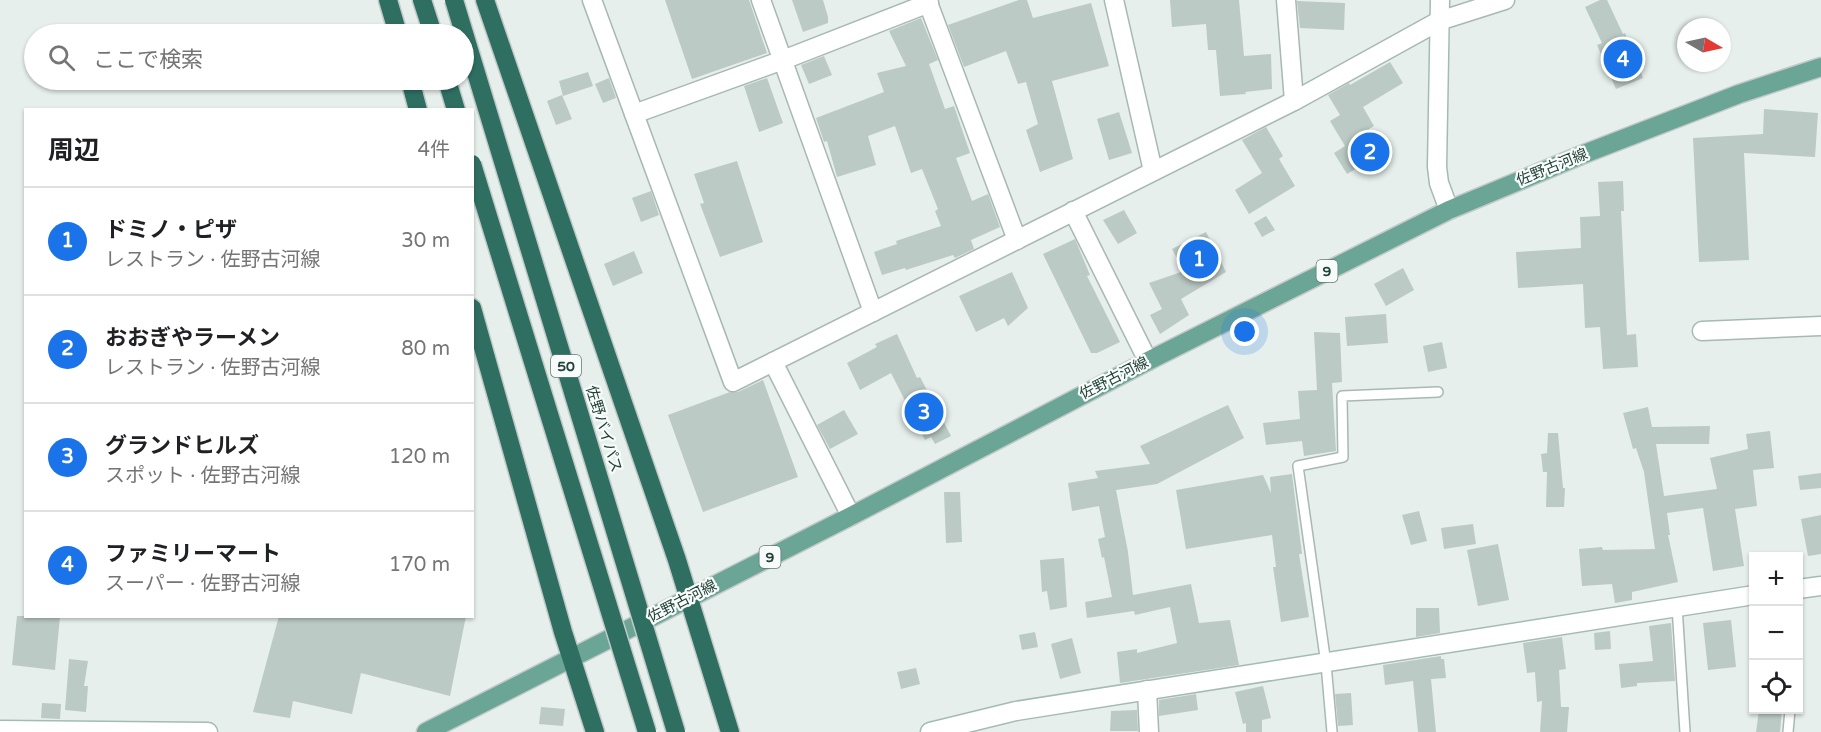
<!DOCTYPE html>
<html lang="ja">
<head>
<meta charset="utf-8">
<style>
	body { margin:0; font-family:"Varela Round","Noto Sans JP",sans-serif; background:#f6f6f6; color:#202124 }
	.controls { position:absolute; right:18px; bottom:18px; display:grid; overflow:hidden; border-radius:0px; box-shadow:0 2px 4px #0004 }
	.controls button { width:54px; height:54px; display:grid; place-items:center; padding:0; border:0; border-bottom:2px solid #e0e0e0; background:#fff; color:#202124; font:30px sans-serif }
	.compass { position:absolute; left:1677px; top:18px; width:54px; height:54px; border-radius:50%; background:#fff; box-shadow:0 2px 4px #0004; rotate:99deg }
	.you { position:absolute; left:1245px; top:332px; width:21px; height:21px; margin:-15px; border:4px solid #fff; border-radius:50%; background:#1a73e8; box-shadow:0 0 0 9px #1a73e833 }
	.badge { display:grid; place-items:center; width:39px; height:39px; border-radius:50%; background:#1a73e8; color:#fff; font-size:20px; font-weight:700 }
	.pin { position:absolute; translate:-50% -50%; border:3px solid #fff; box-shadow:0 2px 6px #0006 }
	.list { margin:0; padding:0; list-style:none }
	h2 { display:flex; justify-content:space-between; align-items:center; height:78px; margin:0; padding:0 24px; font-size:26px }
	h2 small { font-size:20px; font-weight:400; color:#757577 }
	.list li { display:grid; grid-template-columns:39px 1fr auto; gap:18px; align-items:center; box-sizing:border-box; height:108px; padding:0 24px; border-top:2px solid #e0e0e0 }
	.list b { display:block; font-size:22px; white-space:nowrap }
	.list p { margin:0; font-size:20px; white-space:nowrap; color:#757577 }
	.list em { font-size:20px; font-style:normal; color:#757577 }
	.icon { flex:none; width:33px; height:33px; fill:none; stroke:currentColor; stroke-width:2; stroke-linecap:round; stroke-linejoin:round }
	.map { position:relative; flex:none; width:1821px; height:732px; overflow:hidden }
	.search { position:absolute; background:#fff; box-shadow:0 2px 4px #0004; left:24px; top:24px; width:450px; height:66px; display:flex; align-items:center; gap:15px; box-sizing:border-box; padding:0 21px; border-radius:33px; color:#757577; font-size:22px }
	.panel { position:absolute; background:#fff; box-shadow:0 2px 4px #0004; left:24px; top:108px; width:450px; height:510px; border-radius:0px }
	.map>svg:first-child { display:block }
	.building { fill:#bbcac4 }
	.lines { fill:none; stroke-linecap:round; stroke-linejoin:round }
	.lane-casing { stroke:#a8b8b2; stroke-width:12 }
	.street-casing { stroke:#a8b8b2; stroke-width:21 }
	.secondary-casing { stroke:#a4bbb3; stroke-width:21 }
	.primary-casing { stroke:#c2cac8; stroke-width:21 }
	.highway-casing { stroke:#c2cac8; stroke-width:21 }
	.lane { stroke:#fff; stroke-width:9 }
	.street { stroke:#fff; stroke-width:18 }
	.secondary { stroke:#fff; stroke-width:18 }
	.primary { stroke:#6aa596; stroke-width:18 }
	.highway { stroke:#2f6f62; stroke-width:18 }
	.highway-bridge-casing { stroke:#c2cac8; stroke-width:21; stroke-linecap:butt }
	.highway-bridge { stroke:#2f6f62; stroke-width:18 }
	.labels { text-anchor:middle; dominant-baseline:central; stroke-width:4.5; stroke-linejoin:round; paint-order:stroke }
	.shield { fill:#f7fbf9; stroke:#637a73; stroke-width:1.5 }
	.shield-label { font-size:14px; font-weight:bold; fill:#24423a }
	.street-label { font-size:15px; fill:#24423a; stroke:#f7fbf9 }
</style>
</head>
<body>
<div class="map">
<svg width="1821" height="732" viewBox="0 0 1821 732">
	<rect width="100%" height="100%" fill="#e6efeb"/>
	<g class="building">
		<polygon points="665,0 749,0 767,53 692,79"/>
		<polygon points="792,0 823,0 828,17 828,23 803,32"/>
		<polygon points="1019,0 1027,0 1033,18 1091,3 1109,66 1052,81 1073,159 1040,172 1026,130 1038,124 1026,82 1018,84 1006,51 964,67 948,25"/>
		<polygon points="1170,0 1239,0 1244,56 1271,54 1272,89 1245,92 1246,94 1220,96 1216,50 1208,50 1206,24 1172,27"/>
		<polygon points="1600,0 1607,0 1623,34 1625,33 1643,78 1616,89 1597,45 1602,43 1585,7"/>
		<polygon points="1297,1 1345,3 1344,30 1300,28"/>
		<polygon points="921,18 938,60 929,64 945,109 954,106 970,153 956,158 972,201 988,194 1000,227 971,240 974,249 955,258 953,255 906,270 905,268 882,275 874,252 897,244 896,241 941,226 935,211 938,209 922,169 911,173 895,126 868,136 876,165 837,177 827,141 824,142 816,118 884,92 877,73 906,66 889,31"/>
		<polygon points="824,56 832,75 809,84 801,65"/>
		<polygon points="1390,62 1403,83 1363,107 1374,126 1369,129 1383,153 1347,174 1334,153 1345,146 1330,121 1340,115 1328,95 1349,83 1350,85"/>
		<polygon points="588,72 593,86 563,96 559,81"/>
		<polygon points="609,78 616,98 603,103 595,84"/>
		<polygon points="767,78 783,123 759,132 744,86"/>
		<polygon points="562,95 572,119 556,125 547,101"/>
		<polygon points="1764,109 1818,113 1815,157 1744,153 1749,260 1699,262 1693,138 1763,134"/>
		<polygon points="1119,112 1132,153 1109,160 1097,119"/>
		<polygon points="1266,127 1283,156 1279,159 1295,186 1249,214 1235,190 1262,173 1242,140"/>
		<polygon points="737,161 763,242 720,257 700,204 704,203 694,174"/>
		<polygon points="1623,181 1624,211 1621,211 1627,335 1636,334 1638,367 1603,369 1600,327 1585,328 1583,284 1518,288 1516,252 1581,248 1580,217 1600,216 1598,182"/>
		<polygon points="651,191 659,215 641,222 632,198"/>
		<polygon points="1124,210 1137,233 1118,244 1103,220"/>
		<polygon points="1266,216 1275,230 1262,237 1254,223"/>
		<polygon points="1206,232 1226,272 1181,299 1189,315 1160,334 1150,315 1162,309 1149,283 1184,271 1172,249"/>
		<polygon points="1075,239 1090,275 1087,276 1120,342 1097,353 1091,353 1043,254"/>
		<polygon points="634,251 643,273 613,286 604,264"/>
		<polygon points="1403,268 1414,290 1386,306 1374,284"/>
		<polygon points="1012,272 1028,308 1008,326 1004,318 976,332 959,296"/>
		<polygon points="1386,314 1388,343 1347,346 1345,317"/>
		<polygon points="1314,332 1340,333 1342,382 1332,383 1336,451 1304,456 1302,441 1266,445 1263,423 1300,419 1298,391 1317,390"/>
		<polygon points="897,334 917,378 920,377 951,436 935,444 931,437 925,440 891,373 860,390 847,363 877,347 875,344"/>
		<polygon points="1442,342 1447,368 1428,372 1423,346"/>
		<polygon points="763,380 798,477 703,512 668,415 730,392 738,392"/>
		<polygon points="1228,405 1244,438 1157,484 1116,490 1128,552 1133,595 1191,584 1199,623 1230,620 1239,665 1120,683 1117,652 1137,649 1137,653 1177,643 1170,607 1135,615 1134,611 1087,618 1085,602 1112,597 1104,557 1102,558 1098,539 1105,537 1099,506 1072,511 1068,483 1098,478 1095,471 1150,464 1140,446"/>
		<polygon points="1648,407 1652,427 1710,426 1709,444 1656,444 1664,496 1717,489 1710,458 1748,449 1746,434 1770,431 1774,468 1753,470 1757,506 1735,509 1744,566 1713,571 1703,508 1667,513 1670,535 1668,535 1678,582 1632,592 1632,600 1615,603 1612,584 1582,586 1579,549 1602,547 1603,550 1655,549 1644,472 1636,448 1633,449 1623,413"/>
		<polygon points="844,410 858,434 830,449 817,425"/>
		<polygon points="1548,433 1558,433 1563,488 1565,488 1564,507 1546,507 1547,472 1543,472 1541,454 1547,453"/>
		<polygon points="1821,473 1821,488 1800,490 1798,476"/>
		<polygon points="1292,474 1302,554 1299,554 1309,617 1281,622 1273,567 1276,567 1272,535 1186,549 1176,490 1263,475 1271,493 1270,477"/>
		<polygon points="944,492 960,492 962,542 946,543"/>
		<polygon points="1419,511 1427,541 1411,545 1402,515"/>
		<polygon points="1821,515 1821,554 1808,556 1801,519"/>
		<polygon points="1473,524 1476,544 1444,549 1441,528"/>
		<polygon points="1498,544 1509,600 1478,606 1467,550"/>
		<polygon points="1064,558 1067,607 1050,610 1047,591 1042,592 1040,560"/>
		<polygon points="1416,608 1439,608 1440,633 1416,637"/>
		<polygon points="17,616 60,616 55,670 12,665"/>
		<polygon points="279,616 466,616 450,696 361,673 352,714 293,701 290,718 253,712"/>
		<polygon points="1731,620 1736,667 1708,670 1703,623"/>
		<polygon points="1671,623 1675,681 1637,683 1637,686 1621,688 1619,664 1653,661 1649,626"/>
		<polygon points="1610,631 1611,649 1595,650 1594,633"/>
		<polygon points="1035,632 1038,647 1022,650 1019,635"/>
		<polygon points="1562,637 1566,669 1559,670 1561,707 1569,707 1567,732 1540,732 1542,701 1537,702 1535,672 1527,673 1523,643"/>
		<polygon points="1072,638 1081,673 1060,679 1051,644"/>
		<polygon points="1441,656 1441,659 1444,659 1446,678 1431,679 1436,732 1418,732 1413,681 1385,685 1383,665"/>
		<polygon points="69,659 88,661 84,686 88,686 86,712 65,710"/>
		<polygon points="916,668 920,684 901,689 897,672"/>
		<polygon points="1263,686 1271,718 1262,720 1262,732 1246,732 1246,723 1243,724 1235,692"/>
		<polygon points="1351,693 1353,725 1338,726 1335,694"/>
		<polygon points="1196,694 1198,710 1159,716 1159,700"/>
		<polygon points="42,703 61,704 60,719 41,718"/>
		<polygon points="541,707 565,709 563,726 539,724"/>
		<polygon points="1137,710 1138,731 1110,731 1111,711"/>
		<polygon points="1759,710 1782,710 1780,732 1756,732"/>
	</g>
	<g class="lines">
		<defs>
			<g id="lane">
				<polyline points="1677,606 1685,732"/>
				<polyline points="1332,732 1326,664 1298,466 1343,457 1342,396 1438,392"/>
				<polyline points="1788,732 1790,710"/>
			</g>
			<g id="street">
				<polyline points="592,0 733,382 1294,101 1439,21 1505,0"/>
				<polyline points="761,0 873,312"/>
				<polyline points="927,0 1017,240"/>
				<polyline points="1114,0 1153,171"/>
				<polyline points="1286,0 1294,101"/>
				<polyline points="634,114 783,60 929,3"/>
				<polyline points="1073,211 1148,361"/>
				<polyline points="1702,331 1821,326"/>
				<polyline points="773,362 851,516"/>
				<polyline points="1147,690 1149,732"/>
			</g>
			<g id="secondary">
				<polyline points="1440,0 1437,167 1439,183 1449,210"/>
				<polyline points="1798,589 1821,586"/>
				<polyline points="0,730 208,732"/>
				<polyline points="930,732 1016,711 1754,595"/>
			</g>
			<polyline id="primary" points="426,732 851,516 1148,361 1449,210 1584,154 1739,94 1821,67"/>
			<g id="highway">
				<polyline points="388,0 398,34"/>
				<polyline points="422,0 433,34"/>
				<polyline points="485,0 677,560 730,732"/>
				<polyline points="410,80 418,110"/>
				<polyline points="447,80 456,110"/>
				<polyline points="472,308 563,632 595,732"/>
			</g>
		</defs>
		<use href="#lane" class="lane-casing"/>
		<use href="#street" class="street-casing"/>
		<use href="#secondary" class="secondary-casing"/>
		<use href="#primary" class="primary-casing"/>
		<use href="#highway" class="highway-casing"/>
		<use href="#lane" class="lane"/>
		<use href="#street" class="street"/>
		<use href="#secondary" class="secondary"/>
		<use href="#primary" class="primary"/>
		<use href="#highway" class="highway"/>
		<defs>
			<g id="highway-bridge">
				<polyline points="454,0 676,732"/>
				<polyline points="472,164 647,732"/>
			</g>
		</defs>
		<use href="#highway-bridge" class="highway-bridge-casing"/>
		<use href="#highway-bridge" class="highway-bridge"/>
	</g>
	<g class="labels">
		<g class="shield">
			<rect x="1316.5" y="260" width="21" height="22" rx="4.5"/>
			<rect x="551" y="355" width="30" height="22" rx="4.5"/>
			<rect x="759.5" y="546" width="21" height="22" rx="4.5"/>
		</g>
		<g class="shield-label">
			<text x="1327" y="271">9</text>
			<text x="566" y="366">50</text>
			<text x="770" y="557">9</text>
		</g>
		<g class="street-label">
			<text transform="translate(1552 167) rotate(-22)">佐野古河線</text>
			<text transform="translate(1114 378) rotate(-27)">佐野古河線</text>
			<text transform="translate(604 429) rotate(73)">佐野バイパス</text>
			<text transform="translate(682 601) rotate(-27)">佐野古河線</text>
		</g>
	</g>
</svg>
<div class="controls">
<button>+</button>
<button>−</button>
<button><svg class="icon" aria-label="locate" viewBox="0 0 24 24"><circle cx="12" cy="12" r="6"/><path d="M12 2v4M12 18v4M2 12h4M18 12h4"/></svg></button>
</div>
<svg class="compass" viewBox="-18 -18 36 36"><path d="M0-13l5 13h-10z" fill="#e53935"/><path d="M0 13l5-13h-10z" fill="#757577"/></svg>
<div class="you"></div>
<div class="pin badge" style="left:1199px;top:259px">1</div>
<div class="pin badge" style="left:1370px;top:152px">2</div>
<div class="pin badge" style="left:924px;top:412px">3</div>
<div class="pin badge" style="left:1623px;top:59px">4</div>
<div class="search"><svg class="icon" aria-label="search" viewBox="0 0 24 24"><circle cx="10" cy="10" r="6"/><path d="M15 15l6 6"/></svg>ここで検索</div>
<section class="panel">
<h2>周辺<small>4件</small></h2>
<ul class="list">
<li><span class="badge">1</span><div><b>ドミノ・ピザ</b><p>レストラン · 佐野古河線</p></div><em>30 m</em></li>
<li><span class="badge">2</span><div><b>おおぎやラーメン</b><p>レストラン · 佐野古河線</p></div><em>80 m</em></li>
<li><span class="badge">3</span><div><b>グランドヒルズ</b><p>スポット · 佐野古河線</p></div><em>120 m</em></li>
<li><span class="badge">4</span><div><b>ファミリーマート</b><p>スーパー · 佐野古河線</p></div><em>170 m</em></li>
</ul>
</section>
</div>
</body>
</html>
